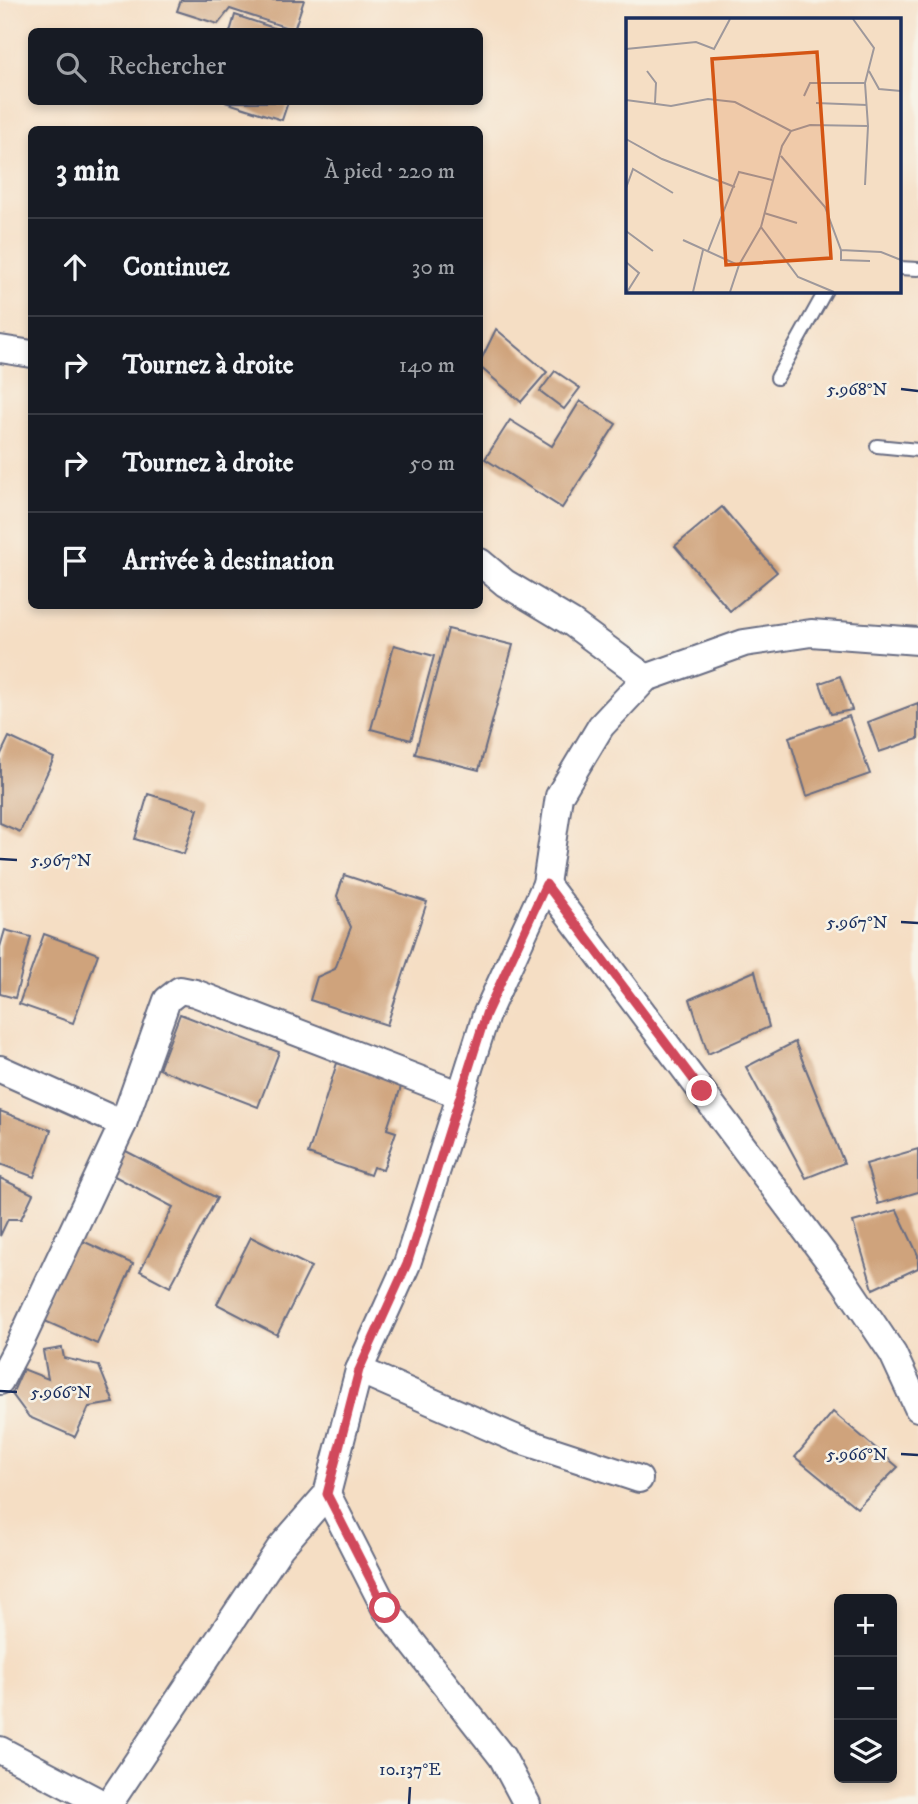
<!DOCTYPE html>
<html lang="fr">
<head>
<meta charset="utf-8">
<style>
	body { margin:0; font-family:"IM FELL DW Pica",serif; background:#242831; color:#f1f3f6 }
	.controls { position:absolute; right:21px; bottom:21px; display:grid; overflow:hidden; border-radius:10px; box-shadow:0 4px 10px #0003 }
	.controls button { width:63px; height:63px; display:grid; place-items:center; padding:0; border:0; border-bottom:2px solid #363941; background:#171b24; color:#f1f3f6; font:35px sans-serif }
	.stop { position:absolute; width:21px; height:21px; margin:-16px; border:5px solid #d1495b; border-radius:50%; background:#fff }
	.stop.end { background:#d1495b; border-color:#fff; box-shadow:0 2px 7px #0008 }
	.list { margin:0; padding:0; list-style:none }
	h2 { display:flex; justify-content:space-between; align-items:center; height:91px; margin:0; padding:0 28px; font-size:30px }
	h2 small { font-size:23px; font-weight:400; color:#9ea1a6 }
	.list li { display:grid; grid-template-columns:46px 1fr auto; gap:21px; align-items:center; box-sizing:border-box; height:98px; padding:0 28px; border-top:2px solid #363941 }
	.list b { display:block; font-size:26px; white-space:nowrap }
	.list em { font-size:23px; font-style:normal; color:#9ea1a6 }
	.icon { flex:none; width:38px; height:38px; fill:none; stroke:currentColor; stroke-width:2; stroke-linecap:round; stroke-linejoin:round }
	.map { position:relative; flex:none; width:918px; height:1804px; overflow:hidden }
	.search { position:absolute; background:#171b24; box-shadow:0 4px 10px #0003; left:28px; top:28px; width:455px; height:77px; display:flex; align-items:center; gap:18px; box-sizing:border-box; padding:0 24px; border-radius:10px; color:#9ea1a6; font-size:26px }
	.panel { position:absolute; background:#171b24; box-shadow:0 4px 10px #0003; left:28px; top:126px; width:455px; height:483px; border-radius:10px }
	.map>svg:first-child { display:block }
	.building { fill:#cfa37b }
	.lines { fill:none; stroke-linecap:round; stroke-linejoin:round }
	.service-casing { stroke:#676c82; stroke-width:16 }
	.minor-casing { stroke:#676c82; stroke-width:30 }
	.service { stroke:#fff; stroke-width:12 }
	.minor { stroke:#fff; stroke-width:26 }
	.route { stroke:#d1495b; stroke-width:9 }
	.ticks { fill:none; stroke:#1b2f5e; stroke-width:2.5 }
	.inset-road { fill:none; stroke:#9e989b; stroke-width:2 }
	.view { fill:#d45514; fill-opacity:0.15; stroke:#d45514; stroke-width:3.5 }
	.inset-edge { fill:none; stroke:#1b2f5e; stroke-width:3.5 }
	.ticks-label { font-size:18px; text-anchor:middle; fill:#1b2f5e; stroke:#f7f3e8; stroke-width:5; stroke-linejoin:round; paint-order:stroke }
</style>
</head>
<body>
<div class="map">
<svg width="918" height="1804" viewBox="0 0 918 1804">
	<rect width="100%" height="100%" fill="#f7f3e8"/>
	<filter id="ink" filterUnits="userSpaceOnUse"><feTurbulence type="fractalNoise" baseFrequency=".0143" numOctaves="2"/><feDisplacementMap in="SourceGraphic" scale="14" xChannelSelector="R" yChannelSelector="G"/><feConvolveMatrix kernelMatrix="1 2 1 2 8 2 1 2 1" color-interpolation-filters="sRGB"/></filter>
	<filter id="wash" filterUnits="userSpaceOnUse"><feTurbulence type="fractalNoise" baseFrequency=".00686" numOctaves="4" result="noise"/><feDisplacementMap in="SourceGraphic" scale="28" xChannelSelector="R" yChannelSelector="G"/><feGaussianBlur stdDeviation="1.57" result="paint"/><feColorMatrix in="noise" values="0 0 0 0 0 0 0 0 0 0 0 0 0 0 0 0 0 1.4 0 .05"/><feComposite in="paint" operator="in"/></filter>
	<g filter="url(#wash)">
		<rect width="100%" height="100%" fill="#f5dec4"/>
		<g id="blocks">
			<g class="building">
				<polygon points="181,0 304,0 294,30 230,9 218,24 177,11"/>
				<polygon points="235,15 283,31 283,32 230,32"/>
				<polygon points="225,102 288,102 282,120"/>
				<polygon points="496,329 547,372 521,402 480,367 480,362"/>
				<polygon points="555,371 580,388 564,409 540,391"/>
				<polygon points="580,401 616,424 562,508 485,459 510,420 552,446"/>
				<polygon points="722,507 777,572 730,611 675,546"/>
				<polygon points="448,629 513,645 479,770 415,754"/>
				<polygon points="394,645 434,656 411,740 371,729"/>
				<polygon points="840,676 852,710 831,714 820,683"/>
				<polygon points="918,703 918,739 879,752 868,722"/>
				<polygon points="849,716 870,774 807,796 789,737"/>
				<polygon points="9,737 54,758 20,832 0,823 0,756"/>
				<polygon points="148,794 198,809 184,854 135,839"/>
				<polygon points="344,875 427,902 387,1025 310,1000 317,977 335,969 351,927 337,896"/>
				<polygon points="5,930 31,937 15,998 0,994 0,947"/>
				<polygon points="44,934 98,954 73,1023 19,1004"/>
				<polygon points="755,971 769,1027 708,1054 690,999"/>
				<polygon points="180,1014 279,1052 258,1107 159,1069"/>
				<polygon points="795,1042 844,1163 806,1178 746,1067"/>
				<polygon points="337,1063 402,1084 387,1129 396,1132 383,1170 373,1167 370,1175 308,1154"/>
				<polygon points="0,1111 51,1130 34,1177 0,1164"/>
				<polygon points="118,1147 217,1198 170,1287 140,1271 173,1207 105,1171"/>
				<polygon points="918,1149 918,1192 878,1204 866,1164"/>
				<polygon points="0,1178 33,1194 21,1219 8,1219 0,1236"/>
				<polygon points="897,1210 918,1255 918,1268 873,1289 853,1222"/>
				<polygon points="74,1237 133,1264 97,1344 38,1318"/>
				<polygon points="251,1237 311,1267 277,1335 217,1304"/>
				<polygon points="62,1348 64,1358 99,1366 114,1403 89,1407 75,1437 29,1417 12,1394 23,1369 48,1379 43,1351"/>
				<polygon points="833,1412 898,1467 857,1508 795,1457"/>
			</g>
		</g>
	</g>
	<g filter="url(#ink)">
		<use href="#blocks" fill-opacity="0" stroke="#676c82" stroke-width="2"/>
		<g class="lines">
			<defs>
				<g id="service">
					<polyline points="899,268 918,269"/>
					<polyline points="777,378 826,290"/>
					<polyline points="877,446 918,450"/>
				</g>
				<g id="minor">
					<polyline points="0,349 32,354"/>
					<polyline points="480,562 505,583 572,623 646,678"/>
					<polyline points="546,884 844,1281 893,1354 918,1408"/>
					<polyline points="0,1069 123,1124"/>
					<polyline points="359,1370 517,1439 639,1479"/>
					<polyline points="0,1381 21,1341 123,1124 167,1000 180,990 195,993 460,1095"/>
					<polyline points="0,1750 103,1804"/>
					<polyline points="109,1804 280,1548 327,1494"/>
					<polyline points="527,1804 502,1757 385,1608 327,1494 359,1370 407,1264 486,1015 546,884 559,796 601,726 646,678 744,643 811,633 918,641"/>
				</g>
			</defs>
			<use href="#service" class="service-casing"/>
			<use href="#minor" class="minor-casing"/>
			<use href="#service" class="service"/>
			<use href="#minor" class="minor"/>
		</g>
	</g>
	<g class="lines" filter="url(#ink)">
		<polyline class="route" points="385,1608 327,1494 359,1370 407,1264 486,1014 546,884 702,1091"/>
	</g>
	<path class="ticks" d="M901 389 918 391M0 859 17 860M901 922 918 923M0 1391 17 1392M901 1454 918 1455M409 1804 410 1787"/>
	<g transform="translate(626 18)">
		<rect width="275" height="275" fill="#f5dec4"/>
		<path class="inset-road" d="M0 31 70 24 88 31 104 1M21 53 30 65 29 85M243 53 253 71 275 73M178 78 184 65H239M0 82 45 88 82 81 109 84 165 113M190 85 241 87M0 121 36 141 109 169M155 138 199 189 215 232 255 234 275 242M239 167 242 108M0 170 7 151 47 175M138 195 171 205M0 213 27 233M57 222 112 247M215 232V242L244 243M82 233 113 154 146 162M0 244 13 255 1 274M67 274 77 232M104 274 113 247 135 209M208 274 172 259 135 209 156 128 165 113 184 107 242 108 239 65 248 30 227 1"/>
		<path class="view" d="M191 34 205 240 100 247 86 41Z"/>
		<rect width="275" height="275" class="inset-edge"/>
	</g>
	<g class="ticks-label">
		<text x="857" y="395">5.968°N</text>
		<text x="61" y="866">5.967°N</text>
		<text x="857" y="928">5.967°N</text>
		<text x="61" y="1398">5.966°N</text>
		<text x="857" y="1460">5.966°N</text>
		<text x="410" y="1775">10.137°E</text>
	</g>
</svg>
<div class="controls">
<button>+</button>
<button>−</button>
<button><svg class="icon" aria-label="layers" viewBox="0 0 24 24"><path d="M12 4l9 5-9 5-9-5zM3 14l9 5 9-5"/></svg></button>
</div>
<div class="stop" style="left:385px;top:1608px"></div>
<div class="stop end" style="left:702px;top:1091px"></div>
<div class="search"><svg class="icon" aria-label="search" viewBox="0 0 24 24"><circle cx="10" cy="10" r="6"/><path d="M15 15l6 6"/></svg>Rechercher</div>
<section class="panel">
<h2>3 min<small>À pied · 220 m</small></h2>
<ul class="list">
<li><svg class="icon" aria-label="ahead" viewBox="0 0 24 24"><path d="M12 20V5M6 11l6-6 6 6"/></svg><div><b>Continuez</b></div><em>30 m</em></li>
<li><svg class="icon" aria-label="right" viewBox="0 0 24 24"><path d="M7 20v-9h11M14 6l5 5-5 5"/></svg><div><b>Tournez à droite</b></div><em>140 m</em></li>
<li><svg class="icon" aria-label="right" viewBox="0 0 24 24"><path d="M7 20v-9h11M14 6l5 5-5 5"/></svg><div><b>Tournez à droite</b></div><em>50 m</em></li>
<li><svg class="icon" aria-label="arrive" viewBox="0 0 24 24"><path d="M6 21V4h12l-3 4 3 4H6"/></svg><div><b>Arrivée à destination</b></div></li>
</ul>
</section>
</div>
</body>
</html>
